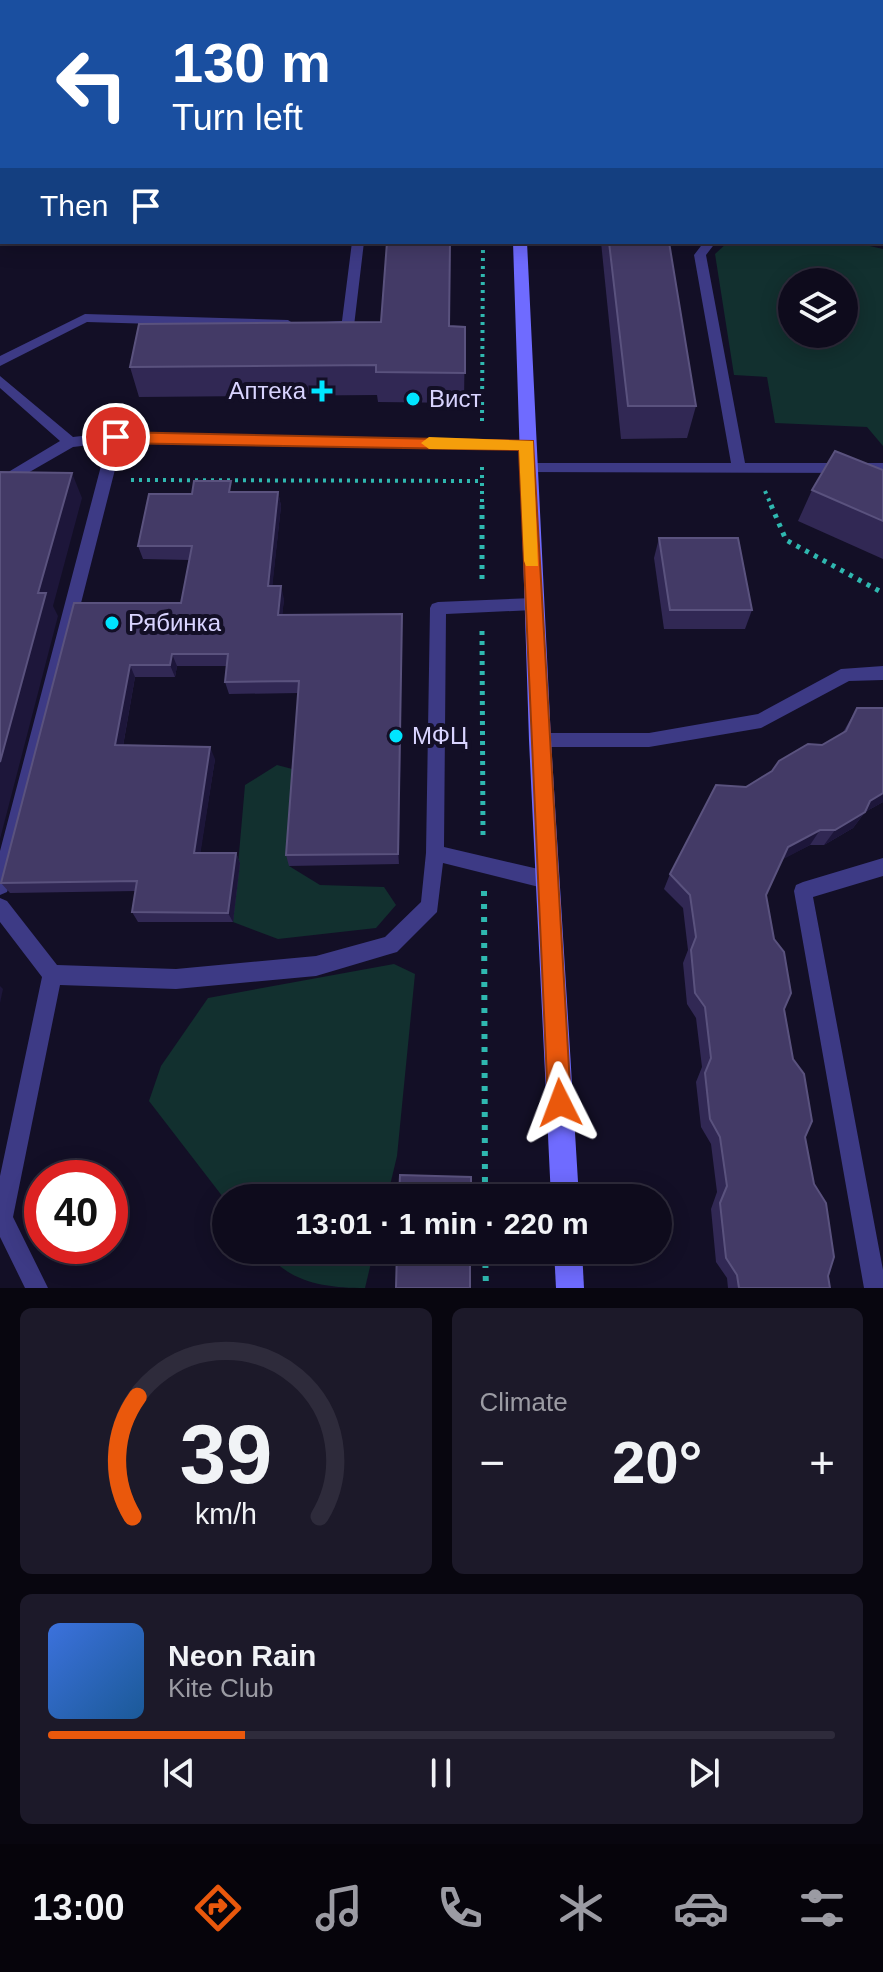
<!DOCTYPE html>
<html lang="en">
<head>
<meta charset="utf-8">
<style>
  :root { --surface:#0e0b1c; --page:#1c1929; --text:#f1f3f6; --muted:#9b9ba3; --line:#2e2b3b; --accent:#ea580c }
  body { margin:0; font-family:Helvetica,sans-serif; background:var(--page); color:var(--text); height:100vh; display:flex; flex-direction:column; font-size:30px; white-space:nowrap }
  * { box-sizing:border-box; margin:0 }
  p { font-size:26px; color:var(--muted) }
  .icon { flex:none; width:44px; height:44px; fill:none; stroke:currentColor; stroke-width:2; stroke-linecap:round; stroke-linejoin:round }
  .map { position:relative; height:1288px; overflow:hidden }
  .sheet { display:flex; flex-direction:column; gap:20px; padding:20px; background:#08060f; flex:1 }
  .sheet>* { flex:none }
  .top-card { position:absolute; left:0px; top:0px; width:884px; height:244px; box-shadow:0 4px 20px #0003,0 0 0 2px var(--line); background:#1a4fa0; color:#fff; overflow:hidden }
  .fabs { position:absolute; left:778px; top:268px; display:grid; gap:16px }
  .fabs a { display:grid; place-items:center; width:80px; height:80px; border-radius:50%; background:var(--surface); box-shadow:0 4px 20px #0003,0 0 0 2px var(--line); font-size:40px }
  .speed { position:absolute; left:24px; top:1160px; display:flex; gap:16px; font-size:40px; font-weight:700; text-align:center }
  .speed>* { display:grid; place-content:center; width:104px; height:104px; border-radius:50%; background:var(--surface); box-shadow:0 4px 20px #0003,0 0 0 2px var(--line); line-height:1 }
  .speed .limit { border:12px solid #d22; background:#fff; color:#111 }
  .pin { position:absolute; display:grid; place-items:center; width:68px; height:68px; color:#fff; margin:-34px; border:4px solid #fff; border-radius:50%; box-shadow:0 2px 8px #0007 }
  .me { position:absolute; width:88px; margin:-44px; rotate:357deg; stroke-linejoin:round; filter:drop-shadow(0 0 6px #0008) }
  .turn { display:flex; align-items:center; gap:28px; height:168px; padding:0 40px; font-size:36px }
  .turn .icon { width:104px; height:104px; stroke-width:2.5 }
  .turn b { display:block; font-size:56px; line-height:68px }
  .then { display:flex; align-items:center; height:76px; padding:0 40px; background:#0003; gap:16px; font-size:30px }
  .big { font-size:60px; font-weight:700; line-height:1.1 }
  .sheet .card { flex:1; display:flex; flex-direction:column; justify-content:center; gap:12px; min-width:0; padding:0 28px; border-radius:12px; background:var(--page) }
  .sheet .dial { align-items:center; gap:0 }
  .dial svg { height:208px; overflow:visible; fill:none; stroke:var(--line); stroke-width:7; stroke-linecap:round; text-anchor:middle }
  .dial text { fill:var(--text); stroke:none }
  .song { display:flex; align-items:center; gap:24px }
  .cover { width:96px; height:96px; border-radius:12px; background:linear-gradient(135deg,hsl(220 70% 55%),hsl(210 70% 35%)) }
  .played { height:8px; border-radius:4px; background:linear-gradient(90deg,var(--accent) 25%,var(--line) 25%) }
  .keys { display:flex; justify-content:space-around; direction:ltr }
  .heat { display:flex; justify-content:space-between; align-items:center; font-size:44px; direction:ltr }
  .sheet .tiles { flex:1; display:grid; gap:20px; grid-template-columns:1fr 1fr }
  .card:last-child { grid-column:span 2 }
  .trip { position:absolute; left:212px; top:1184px; width:460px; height:80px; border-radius:40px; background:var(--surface); box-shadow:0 4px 20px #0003,0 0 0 2px var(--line); font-weight:700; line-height:80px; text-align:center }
  .tab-bar { display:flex; height:128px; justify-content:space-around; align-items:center; background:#06040b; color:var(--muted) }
  .tab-bar .icon { width:56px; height:56px }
  .tab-bar .selected { color:var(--accent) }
  .tab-bar b { font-size:36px; color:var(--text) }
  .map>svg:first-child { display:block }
  .green { fill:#12302f; fill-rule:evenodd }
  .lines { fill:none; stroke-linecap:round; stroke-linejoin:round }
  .path-far2 { stroke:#2fb8b0; stroke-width:4; stroke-dasharray:3 5; stroke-linecap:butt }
  .path-far1 { stroke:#2fb8b0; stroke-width:5; stroke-dasharray:4 6; stroke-linecap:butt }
  .path { stroke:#2fb8b0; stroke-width:6; stroke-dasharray:5 8; stroke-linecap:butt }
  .lane { fill:#3d3a85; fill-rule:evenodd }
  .secondary { fill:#6f6bff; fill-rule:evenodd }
  .wall { fill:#312854 }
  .shaded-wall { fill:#1d163a }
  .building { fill:#433a66; stroke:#5a527e; stroke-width:2 }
  .route { fill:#ea580c; stroke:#983908; stroke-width:2 }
  .slow { fill:#f59e0b }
  .poi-dot { fill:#00e5ff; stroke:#130f26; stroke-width:3 }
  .labels { text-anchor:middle; stroke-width:8; stroke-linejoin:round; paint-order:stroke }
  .poi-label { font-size:24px; fill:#d9d4ff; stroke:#130f26; text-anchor:start }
</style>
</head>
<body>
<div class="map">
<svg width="883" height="1288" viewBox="0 0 883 1288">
  <rect width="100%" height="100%" fill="#130f26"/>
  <!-- green -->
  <g class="green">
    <path d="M 728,242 L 852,242 L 883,249 L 883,446 L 867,427 L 775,423 L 767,377 L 734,375 L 715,254 ZM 844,282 L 844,334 L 792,334 L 792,282 Z"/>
    <polygon points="277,765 296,770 289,866 320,885 384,887 396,905 376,928 278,939 233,922 245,785"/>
    <polygon points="394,964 415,974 397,1156 387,1198 226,1201 149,1101 161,1066 208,998"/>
    <path d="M 264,1250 L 374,1250 L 365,1288 C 326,1288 289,1283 264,1250 Z"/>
  </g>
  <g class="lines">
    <!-- path-far2 -->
    <g class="path-far2">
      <polyline points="482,421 483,242"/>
      <polyline points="482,467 482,507"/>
      <polyline points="131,480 482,481"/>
      <polyline points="765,491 772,507"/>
    </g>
    <!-- path-far1 -->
    <g class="path-far1">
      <polyline points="482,505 482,585"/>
      <polyline points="771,505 786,540 883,593"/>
      <polyline points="482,631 483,837"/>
    </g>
    <!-- path -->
    <g class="path">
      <polyline points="484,891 485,1198"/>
      <polyline points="485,1250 486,1288"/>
    </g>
    <!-- lane -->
    <g class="lane">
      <polygon points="382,0 392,0 381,2"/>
      <polygon points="641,0 651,0 652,2 642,2"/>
      <polygon points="837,0 847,0 848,2 838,2"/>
      <rect x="0" y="95" width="2" height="6"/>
      <rect x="882" y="106" width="1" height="6"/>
      <rect x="882" y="151" width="1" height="6"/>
      <polygon points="882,236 883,237 883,245 877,242 882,242"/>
      <path d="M 352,242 L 364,242 L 354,326 C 349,333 335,330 326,328 L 326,322 L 342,321 Z"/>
      <polygon points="704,242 716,242 706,255 745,463 883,463 883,473 523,472 521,468 528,463 731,463 694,255"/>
      <polygon points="85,314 288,320 294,324 288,328 87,322 0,366 0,356"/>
      <polygon points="0,376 73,437 116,432 527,440 534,445 527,450 122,442 9,886 7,892 0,895 0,851 107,443 73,447 0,489 0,477 60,441 0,388"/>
      <polygon points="534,598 540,600 542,604 540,608 534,610 446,614 444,847 547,871 554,874 556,880 554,886 547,889 443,863 437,912 397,952 390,954 316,976 176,989 60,985 13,1217 48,1288 25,1288 0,1237 0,1176 42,977 0,922 0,898 7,901 57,965 176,969 316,956 385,937 421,902 426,853 430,608 432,604 438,602"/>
      <polygon points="883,666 883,680 849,681 761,728 649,747 540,747 534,745 532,740 534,735 540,733 649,733 758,714 841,669"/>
      <polygon points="883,858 883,876 813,897 883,1270 883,1288 864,1288 794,891 796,885 803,882"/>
    </g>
    <!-- secondary -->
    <g class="secondary">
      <rect x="507" y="0" width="12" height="2"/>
      <polygon points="513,242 527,242 551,740 579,1198 551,1198 529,740"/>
      <polygon points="554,1250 582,1250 584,1288 556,1288"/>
    </g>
  </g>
  <!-- wall -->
  <g class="wall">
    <polygon points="42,0 154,0 149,2 43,2"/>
    <polygon points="573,0 628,0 627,2 573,2"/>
    <polygon points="601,242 669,242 696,406 687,438 621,439"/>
    <polygon points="449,326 465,327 464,403 378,402 377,395 139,397 130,367"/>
    <polygon points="883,470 883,559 798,521 812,490"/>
    <polygon points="233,492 278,492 281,506 272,586 284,599 282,615 402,614 399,864 289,866 286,855 298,693 229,694 225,682 227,666 177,666 175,677 135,677 123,746 215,759 200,853 236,853 240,863 233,922 138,922 132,912 136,891 10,893 1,883 74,603 181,603 190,560 143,559 138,546 192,494"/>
    <polygon points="659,538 752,610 745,629 664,629 654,558"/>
    <polygon points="857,708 883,708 883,802 865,812 853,828 824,845 810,845 782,859 766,895 830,1288 728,1288 727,1278 716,1262 711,1209 717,1192 711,1144 701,1127 696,1082 702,1067 696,1018 687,1004 683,963 688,950 683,908 664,889 670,874 746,787 842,734"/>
  </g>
  <!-- shaded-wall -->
  <g class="shaded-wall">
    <polygon points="69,0 154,0 149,2 70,2"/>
    <polygon points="883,24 883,54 882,54 882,25"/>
    <polygon points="2,30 2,68 0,69 0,31"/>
    <polygon points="2,202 2,233 0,234 0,203"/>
    <polygon points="72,473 82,498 53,606 58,616 0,839 0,762 38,593"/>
    <polygon points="278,492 281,506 271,599 268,586"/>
    <polygon points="281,586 284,599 281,628 278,615"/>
    <polygon points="402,614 402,627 399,864 398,854"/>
    <polygon points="172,654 177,666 175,677 170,665"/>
    <polygon points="130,665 135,677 121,757 115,745"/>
    <polygon points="210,747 215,759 199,863 194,853"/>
    <polygon points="883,793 883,802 865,812 853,828 824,845 835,830 870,801"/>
    <polygon points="820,830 810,845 778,862 788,847"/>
    <polygon points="236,853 240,863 233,922 228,913"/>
    <polygon points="0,986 3,989 0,1003"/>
  </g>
  <!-- building -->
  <g class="building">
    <polygon points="6,0 33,0 33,2 2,2 2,30 0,31 0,2"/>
    <polygon points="260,0 322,0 326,2 256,2"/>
    <rect x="410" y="0" width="44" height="2"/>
    <polygon points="869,0 883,0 883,24 882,25 882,2 862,2"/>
    <polygon points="2,119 2,202 0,203 0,120"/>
    <polygon points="387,242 450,242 449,326 465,327 465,373 376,372 376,365 130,367 139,324 381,322"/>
    <polygon points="609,242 669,242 696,406 628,406"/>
    <polygon points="835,451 883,470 883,521 812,490"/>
    <polygon points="0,472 72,473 38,593 46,593 0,762"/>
    <polygon points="194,481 231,481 229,492 278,492 268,586 281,586 278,615 402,614 398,854 286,855 299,681 225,682 228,654 172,654 170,665 130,665 115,745 210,747 194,853 236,853 228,913 132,912 137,881 1,883 74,603 181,603 192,546 138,546 149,494 192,494"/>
    <polygon points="659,538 738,538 752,610 670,610"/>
    <polygon points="857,708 883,708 883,793 870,801 865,812 835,830 820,830 788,847 766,895 774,939 784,952 791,993 784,1009 793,1059 804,1074 812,1121 805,1137 814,1184 826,1203 834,1257 828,1276 830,1288 739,1288 737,1275 726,1258 720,1203 727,1186 720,1137 710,1119 705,1073 711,1058 705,1007 695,993 691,950 696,937 690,895 670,874 716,785 746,787 772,771 779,761 808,744 822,745 846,731"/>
    <polygon points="400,1175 471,1177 471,1198 399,1198"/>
    <polygon points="397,1250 470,1250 470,1288 396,1288"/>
  </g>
  <!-- route -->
  <polygon class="route" points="116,432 533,441 571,1103 568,1111 560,1114 551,1111 548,1103 519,450 116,443 108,437"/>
  <!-- slow -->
  <polygon class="slow" points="429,437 533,441 538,566 526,566 524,561 519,450 429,449 421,443"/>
  <!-- markers -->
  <g class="poi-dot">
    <path d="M318 379h8v8h8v8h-8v8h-8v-8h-8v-8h8z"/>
    <circle cx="413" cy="399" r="8"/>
    <circle cx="112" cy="623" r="8"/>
    <circle cx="396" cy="736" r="8"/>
  </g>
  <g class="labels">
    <!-- poi labels -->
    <g class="poi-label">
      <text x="306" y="399" text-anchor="end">Аптека</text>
      <text x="429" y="407">Вист</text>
      <text x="128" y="631">Рябинка</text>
      <text x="412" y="744">МФЦ</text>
    </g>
  </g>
</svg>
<div class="fabs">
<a><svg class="icon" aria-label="layers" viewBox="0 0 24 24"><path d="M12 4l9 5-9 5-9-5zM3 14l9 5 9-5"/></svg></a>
</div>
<div class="speed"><div class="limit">40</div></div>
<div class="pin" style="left:116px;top:437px;background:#d93025"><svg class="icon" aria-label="arrive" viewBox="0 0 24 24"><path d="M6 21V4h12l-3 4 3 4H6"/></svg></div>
<svg class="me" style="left:560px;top:1103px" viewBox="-20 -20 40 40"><path d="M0-17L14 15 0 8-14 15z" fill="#ea580c" stroke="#fff" stroke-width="4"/></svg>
<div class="trip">13:01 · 1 min · 220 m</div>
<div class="top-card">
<div class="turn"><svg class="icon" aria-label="left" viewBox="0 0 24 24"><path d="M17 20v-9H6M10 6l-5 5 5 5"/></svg><div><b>130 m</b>Turn left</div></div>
<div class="then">Then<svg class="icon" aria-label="arrive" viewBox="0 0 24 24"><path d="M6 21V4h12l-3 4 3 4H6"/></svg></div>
</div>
</div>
<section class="sheet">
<div class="tiles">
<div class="card dial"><svg viewBox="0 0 100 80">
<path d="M14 69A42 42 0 1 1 86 69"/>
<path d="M14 69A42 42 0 0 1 16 23" stroke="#ea580c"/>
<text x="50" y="56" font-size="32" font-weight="700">39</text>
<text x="50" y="72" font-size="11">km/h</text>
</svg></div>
<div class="card"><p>Climate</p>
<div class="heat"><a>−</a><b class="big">20°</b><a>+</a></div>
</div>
<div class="card">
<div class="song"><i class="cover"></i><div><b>Neon Rain</b><p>Kite Club</p></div></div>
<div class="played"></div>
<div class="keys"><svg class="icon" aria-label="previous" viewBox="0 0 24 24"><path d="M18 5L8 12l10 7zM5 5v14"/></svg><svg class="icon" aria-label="pause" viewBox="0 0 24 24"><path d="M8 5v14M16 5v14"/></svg><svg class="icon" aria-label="next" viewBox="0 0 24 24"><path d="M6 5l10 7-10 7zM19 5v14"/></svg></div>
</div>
</div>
</section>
<nav class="tab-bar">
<b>13:00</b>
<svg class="icon selected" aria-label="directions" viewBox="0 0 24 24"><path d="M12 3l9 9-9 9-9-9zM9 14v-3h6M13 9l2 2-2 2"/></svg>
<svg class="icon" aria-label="music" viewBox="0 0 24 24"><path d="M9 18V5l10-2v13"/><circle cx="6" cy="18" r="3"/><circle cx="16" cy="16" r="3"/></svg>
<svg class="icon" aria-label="phone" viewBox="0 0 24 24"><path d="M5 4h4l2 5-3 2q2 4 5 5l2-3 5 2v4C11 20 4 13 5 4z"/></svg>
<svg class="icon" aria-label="climate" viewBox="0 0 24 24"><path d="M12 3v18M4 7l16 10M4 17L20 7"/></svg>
<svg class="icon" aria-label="car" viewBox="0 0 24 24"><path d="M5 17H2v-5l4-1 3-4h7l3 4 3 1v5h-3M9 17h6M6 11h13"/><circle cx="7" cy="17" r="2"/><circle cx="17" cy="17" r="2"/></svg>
<svg class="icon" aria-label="filters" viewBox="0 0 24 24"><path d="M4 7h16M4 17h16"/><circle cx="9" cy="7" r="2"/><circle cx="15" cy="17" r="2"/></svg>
</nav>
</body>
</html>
